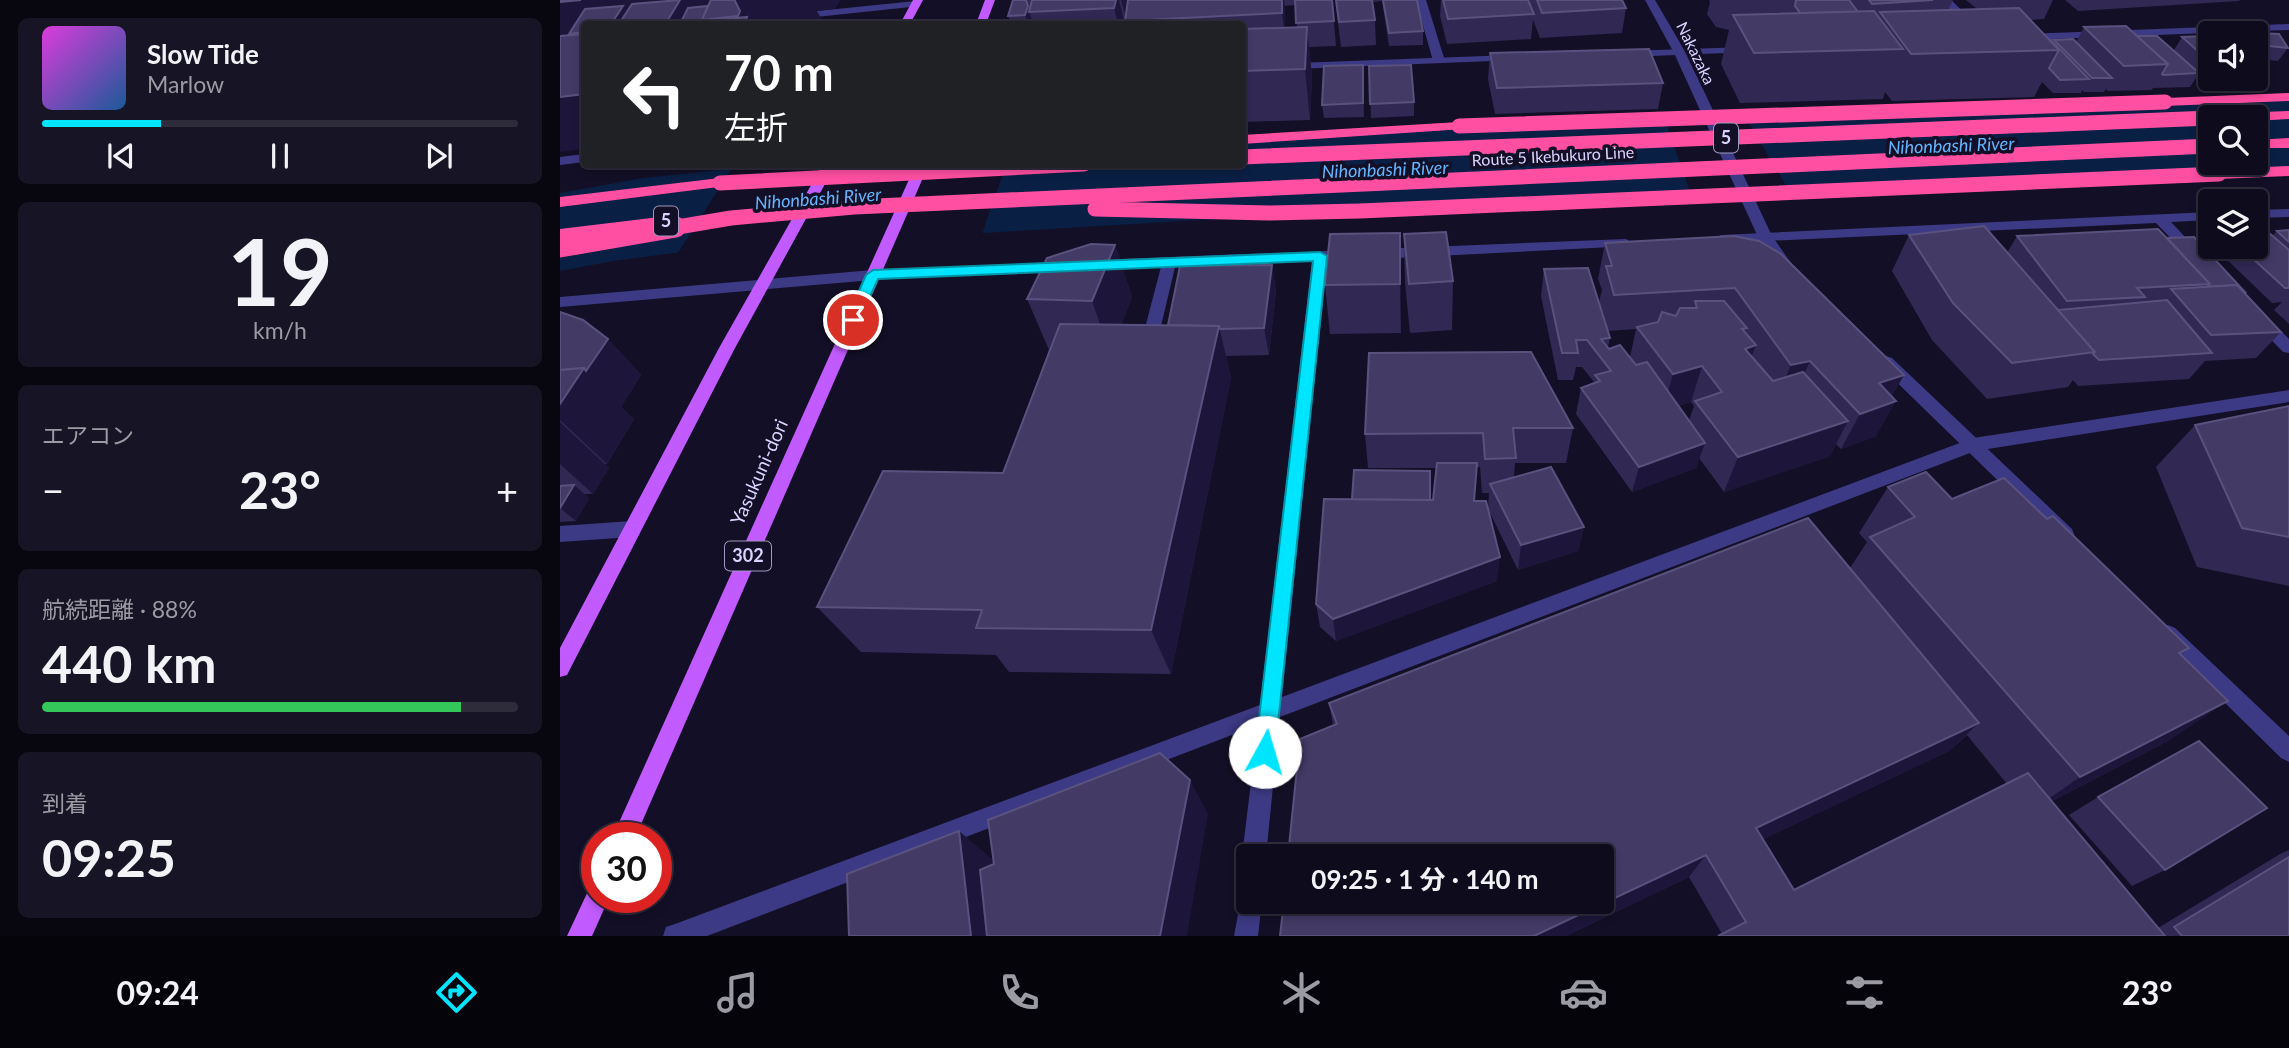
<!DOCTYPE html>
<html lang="ja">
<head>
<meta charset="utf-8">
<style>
  :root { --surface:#0e0b1c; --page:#171425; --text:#f1f3f6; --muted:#9b9ba3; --line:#2e2b3b; --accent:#00e5ff }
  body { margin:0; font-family:Lato,"Noto Sans JP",sans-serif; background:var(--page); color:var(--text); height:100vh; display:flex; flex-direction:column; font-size:26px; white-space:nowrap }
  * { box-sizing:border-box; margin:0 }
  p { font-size:23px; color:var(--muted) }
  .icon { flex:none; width:38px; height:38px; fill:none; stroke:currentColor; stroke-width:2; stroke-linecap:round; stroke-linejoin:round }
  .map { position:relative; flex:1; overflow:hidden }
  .sheet { display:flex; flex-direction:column; gap:18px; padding:18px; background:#08060f; width:560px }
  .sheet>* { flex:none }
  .guide { position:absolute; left:21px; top:21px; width:665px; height:147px; border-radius:7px; box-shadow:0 4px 10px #0003,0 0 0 2px var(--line); background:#202124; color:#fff; overflow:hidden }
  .tools { position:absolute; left:1638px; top:21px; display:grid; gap:14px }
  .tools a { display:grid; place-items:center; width:70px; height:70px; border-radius:7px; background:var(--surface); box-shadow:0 4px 10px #0003,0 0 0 2px var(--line); font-size:35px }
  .speed { position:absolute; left:21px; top:822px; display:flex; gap:14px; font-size:35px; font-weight:700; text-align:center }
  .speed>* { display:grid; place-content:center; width:91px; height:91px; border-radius:50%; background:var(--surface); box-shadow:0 4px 10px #0003,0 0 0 2px var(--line); line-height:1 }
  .speed .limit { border:10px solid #d22; background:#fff; color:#111 }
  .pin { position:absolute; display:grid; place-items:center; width:60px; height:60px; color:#fff; margin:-30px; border:4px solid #fff; border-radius:50%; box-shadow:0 2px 7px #0007 }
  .me { position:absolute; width:77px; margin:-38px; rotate:6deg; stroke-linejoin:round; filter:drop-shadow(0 0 5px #0008) }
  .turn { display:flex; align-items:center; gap:24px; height:147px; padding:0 28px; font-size:32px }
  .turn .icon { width:91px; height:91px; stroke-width:2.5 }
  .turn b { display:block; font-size:49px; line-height:60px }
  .big { font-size:52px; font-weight:700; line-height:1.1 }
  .sheet .tile { flex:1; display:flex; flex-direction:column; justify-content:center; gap:10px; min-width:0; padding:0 24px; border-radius:10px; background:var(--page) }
  .sheet .dial { align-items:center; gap:0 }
  .dial b { font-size:91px; line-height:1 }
  .song { display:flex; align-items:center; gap:21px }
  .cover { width:84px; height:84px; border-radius:10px; background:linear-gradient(135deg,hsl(300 70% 55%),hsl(210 70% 35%)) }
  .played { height:7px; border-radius:4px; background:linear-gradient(90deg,var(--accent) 25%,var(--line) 25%) }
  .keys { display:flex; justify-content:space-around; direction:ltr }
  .heat { display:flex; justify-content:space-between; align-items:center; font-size:38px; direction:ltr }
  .charge { height:10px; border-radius:5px; background:linear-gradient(90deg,#34c759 88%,var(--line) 0) }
  .trip { position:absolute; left:676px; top:844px; width:378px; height:70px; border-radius:7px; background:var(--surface); box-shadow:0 4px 10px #0003,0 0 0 2px var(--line); font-weight:700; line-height:70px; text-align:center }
  .dock { display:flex; height:112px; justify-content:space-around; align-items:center; background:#06040b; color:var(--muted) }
  .dock .icon { width:49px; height:49px }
  .dock .active { color:var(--accent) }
  .dock b { font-size:32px; color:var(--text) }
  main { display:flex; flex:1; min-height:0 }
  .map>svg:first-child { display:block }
  .water { fill:#0a1f44; fill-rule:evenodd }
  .pier { fill:#130f26 }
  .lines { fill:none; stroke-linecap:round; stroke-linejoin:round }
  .service { fill:#3d3a85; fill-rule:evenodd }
  .minor { fill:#3d3a85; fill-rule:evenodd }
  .tertiary { fill:#3d3a85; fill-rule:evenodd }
  .primary { fill:#c25bff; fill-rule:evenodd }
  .motorway { fill:#ff4fa3; fill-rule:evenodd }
  .motorway-bridge-far1 { stroke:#ff4fa3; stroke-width:15 }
  .motorway-bridge { stroke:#ff4fa3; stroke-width:19 }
  .wall { fill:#312854; fill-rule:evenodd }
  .shaded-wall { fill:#1d163a }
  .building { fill:#433a66; stroke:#5a527e; stroke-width:2 }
  .route { fill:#00e5ff; stroke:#0095a6; stroke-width:2 }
  .labels { text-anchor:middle; stroke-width:7; stroke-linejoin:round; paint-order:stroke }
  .far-street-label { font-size:16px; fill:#d9d4ff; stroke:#130f26 }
  .shield { fill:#130f26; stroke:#9e99be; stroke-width:2 }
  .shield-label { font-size:18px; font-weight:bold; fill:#d9d4ff }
  .far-water-label { font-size:18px; font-style:italic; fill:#62b6ff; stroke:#130f26 }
  .street-label { font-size:19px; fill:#d9d4ff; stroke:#130f26 }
</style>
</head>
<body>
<main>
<section class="sheet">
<div class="tile">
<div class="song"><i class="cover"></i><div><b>Slow Tide</b><p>Marlow</p></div></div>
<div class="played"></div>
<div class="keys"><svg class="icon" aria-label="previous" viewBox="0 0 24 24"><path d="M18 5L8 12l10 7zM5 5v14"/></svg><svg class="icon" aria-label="pause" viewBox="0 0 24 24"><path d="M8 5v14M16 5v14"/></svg><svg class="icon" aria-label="next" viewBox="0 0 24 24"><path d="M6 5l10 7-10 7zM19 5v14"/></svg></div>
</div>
<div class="tile dial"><b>19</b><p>km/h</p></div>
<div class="tile"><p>エアコン</p>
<div class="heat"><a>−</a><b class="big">23°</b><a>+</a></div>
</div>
<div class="tile"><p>航続距離 · 88%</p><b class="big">440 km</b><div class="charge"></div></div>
<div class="tile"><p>到着</p><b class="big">09:25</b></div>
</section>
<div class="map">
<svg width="1729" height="936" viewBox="0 0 1729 936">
  <rect width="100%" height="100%" fill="#130f26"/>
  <!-- water -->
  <path class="water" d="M 1729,94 L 1729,174 L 776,212 L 424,233 L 190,243 L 53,261 L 0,271 L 0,193 L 83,178 L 208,165 L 682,164 L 683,136 ZM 1650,117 L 1696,117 L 1696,163 L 1650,163 Z"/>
  <!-- pier -->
  <g class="pier">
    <polygon points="1181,109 1232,196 1133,200 1102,111"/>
    <polygon points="174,165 446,165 421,237 190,246 116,256"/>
  </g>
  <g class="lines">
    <!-- service -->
    <g class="service">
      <polygon points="856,0 866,0 885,61 883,63 873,61"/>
      <polygon points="356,1 361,4 360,6 237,19 232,16 237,13"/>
      <polygon points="609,258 616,263 596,347 588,352 580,347 602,263"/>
      <polygon points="72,521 79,524 81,529 79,534 72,537 0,542 0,526"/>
    </g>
    <!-- minor -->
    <g class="minor">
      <polygon points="1380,0 1391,0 1417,25 1417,29 1409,29"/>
      <polygon points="1729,24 1729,30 1462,40 1456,37 1462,34"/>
      <polygon points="1186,47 1192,50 1190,52 1067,57 1061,54 1067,51"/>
      <polygon points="952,55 958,58 956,60 682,71 682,65"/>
      <polygon points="24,154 24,162 0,165 0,157"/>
      <polygon points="1729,209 1729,217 1696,218 1696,210"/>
      <polygon points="1650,212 1650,220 1611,222 1641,254 1634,259 1629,257 1596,223 1161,243 1154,239 1161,235"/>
      <polygon points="1066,239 1073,243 1071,246 818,259 811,254 818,249"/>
      <polygon points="790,250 797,255 795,258 767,260 722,697 1413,438 1729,390 1729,402 1415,451 720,717 706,856 688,856 688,865 682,856 698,725 147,936 103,936 106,927 115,924 700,705 752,261 538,270 531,265 538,260"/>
      <polygon points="503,262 510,267 508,270 313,280 0,307 0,297 313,270"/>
      <polygon points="1701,315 1706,316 1729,339 1729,353 1723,352 1696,324 1693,320 1696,316"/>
      <polygon points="688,890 688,901 702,901 698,936 674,936 682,893"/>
    </g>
    <!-- tertiary -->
    <g class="tertiary">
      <polygon points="1085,0 1095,0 1126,53 1212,236 1236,270 1234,273 1224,273 1198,237 1114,53"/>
      <polygon points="1326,356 1332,358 1512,529 1514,534 1512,539 1505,542 1498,539 1320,366 1318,362"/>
      <polygon points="1608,625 1615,628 1729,736 1729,762 1721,758 1601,640 1598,634 1601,628"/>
    </g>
    <!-- primary -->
    <g class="primary">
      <polygon points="353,0 363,0 350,24 340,24"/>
      <polygon points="425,0 435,0 426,24 416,24"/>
      <polygon points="263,164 276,164 175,348 7,675 0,677 0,648 159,348"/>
      <polygon points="356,164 369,164 75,838 52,838"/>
      <polygon points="37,885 37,898 49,898 32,936 7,936 29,889"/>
    </g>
    <!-- motorway -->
    <g class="motorway">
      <polygon points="1729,93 1729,101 1605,106 1598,102 1605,98"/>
      <polygon points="1729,111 1729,119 1696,121 1696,117 1670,117 1677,113"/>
      <polygon points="899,122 906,126 904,129 682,144 682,135"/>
      <polygon points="1729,138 1729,148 1696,148 1696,140"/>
      <polygon points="1729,166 1729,176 1659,179 1651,174 1659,169"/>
      <polygon points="160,178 168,183 166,186 0,207 0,197"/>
      <polygon points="116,215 124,220 122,224 0,239 0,229"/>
    </g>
    <!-- motorway-bridge-far1 -->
    <g class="motorway-bridge-far1">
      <polyline points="899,126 1605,102"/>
      <polyline points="682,157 1650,118"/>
      <polyline points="160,183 524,164"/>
      <polyline points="535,209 709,213 800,211 1659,174"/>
      <polyline points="106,229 171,218 294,207 1650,146"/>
    </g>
    <!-- motorway-bridge -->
    <polyline class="motorway-bridge" points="0,248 116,228"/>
  </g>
  <!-- wall -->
  <g class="wall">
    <path d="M 453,0 L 772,0 L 776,46 L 749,47 L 752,77 L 750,120 L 682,122 L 682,24 L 473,24 L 472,21 L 471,24 L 451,24 L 448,16 ZM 735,5 L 737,28 L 725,28 L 724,6 Z"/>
    <polygon points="775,0 857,0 863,31 863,45 829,46 822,1 812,2 815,20 816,45 781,47"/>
    <polygon points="881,0 968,0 969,3 969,0 1062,0 1066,8 1062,33 980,38 973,20 971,39 887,44 880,16"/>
    <polygon points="1149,0 1393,0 1388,10 1417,9 1406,0 1493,0 1484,19 1470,20 1490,40 1493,42 1494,40 1516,42 1524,27 1577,36 1614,50 1622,37 1650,40 1650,77 1643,77 1639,74 1630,87 1593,88 1592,90 1548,91 1546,89 1544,92 1524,92 1522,90 1521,93 1493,93 1482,82 1474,97 1332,101 1325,92 1323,99 1180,103 1161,64 1169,30 1156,27 1147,14 1150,2"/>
    <polygon points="1505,0 1680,0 1679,1 1518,11"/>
    <polygon points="1700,33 1728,48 1718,61 1700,59 1696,53 1696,39"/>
    <polygon points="930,53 1103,83 1098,109 935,114 928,79"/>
    <polygon points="803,65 804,117 764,118 762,105"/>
    <polygon points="809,66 854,102 854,116 811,118"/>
    <polygon points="1729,230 1729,324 1714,310 1722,302 1712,303 1656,249 1658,247 1696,247 1712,236 1717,231"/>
    <polygon points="840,233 841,333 770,334 765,285"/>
    <polygon points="844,234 893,281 892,330 850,333 845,283"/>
    <polygon points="1349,235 1447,253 1457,236 1607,238 1685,292 1684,293 1721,332 1696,358 1645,361 1629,379 1518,386 1513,380 1508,387 1427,399 1372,340 1332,271"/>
    <path d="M 1174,236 L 1332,396 L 1316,436 L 1281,449 L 1276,444 L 1270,456 L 1164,492 L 1139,458 L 1136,468 L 1072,492 L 1016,414 L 1021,388 L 1034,382 L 1022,367 L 1016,367 L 1013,380 L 998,380 L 981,296 L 984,269 L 1039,302 L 1042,290 L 1038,279 L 1045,243 ZM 1076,329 L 1070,357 L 1048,347 L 1050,338 L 1048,331 ZM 1131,402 L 1134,406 L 1129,420 L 1118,406 Z"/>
    <polygon points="555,245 572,297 561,325 608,325 712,265 716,292 709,355 666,356 671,378 611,674 449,672 436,655 301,652 257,607 443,473 489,350 467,299"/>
    <polygon points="0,312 48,339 81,375 61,407 74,419 47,464 45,464 49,468 33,494 24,494 29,498 16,521 0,522"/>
    <polygon points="809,353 1013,428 1006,463 955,463 954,477 1024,527 1018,551 958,570 928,509 929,493 922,493 920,467 917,467 914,501 937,581 776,641 760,627 756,604 870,500 873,500 876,468 808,468 805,434"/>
    <polygon points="1729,406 1729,586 1637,567 1596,467 1635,425"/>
    <path d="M 1328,487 L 1392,499 L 1620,655 L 1610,740 L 1492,801 L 1598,928 L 1720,854 L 1729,850 L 1729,936 L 1158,936 L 1162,934 L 1129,877 L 1006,936 L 720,936 L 773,725 L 769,703 L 1290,568 L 1307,542 L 1299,533 ZM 1407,735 L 1447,784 L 1234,890 L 1203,839 L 1389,751 Z"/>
    <polygon points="1538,797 1605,870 1572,886 1509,815"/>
  </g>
  <!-- shaded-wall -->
  <g class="shaded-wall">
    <polygon points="21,0 281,0 275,9 257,11 263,22 262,24 24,24 24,56 0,71 0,2"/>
    <polygon points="556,0 559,0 565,24 558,24 554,8"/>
    <polygon points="561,0 568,0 567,21"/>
    <polygon points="722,0 724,0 725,9 726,47 722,13"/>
    <polygon points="468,6 472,21 471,24 468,24 465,15"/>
    <polygon points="747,27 752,77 750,120 745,69"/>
    <polygon points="24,94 24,149 0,152 0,97"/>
    <polygon points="840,233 841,282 841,333 840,284"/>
    <polygon points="555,245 572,297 550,353 532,301"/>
    <polygon points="712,265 716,292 709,355 704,328"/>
    <polygon points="659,326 671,378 611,674 591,630"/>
    <polygon points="48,339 81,375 61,407 74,419 47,464 0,420 0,404 24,368"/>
    <polygon points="1196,345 1182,381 1185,349"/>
    <polygon points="1250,361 1234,397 1216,401 1231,365"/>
    <polygon points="1142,366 1131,402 1103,410 1113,374"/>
    <polygon points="1344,375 1328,404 1336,401 1316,436 1281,449 1300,414 1319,383"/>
    <polygon points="1288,421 1270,456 1164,492 1178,457"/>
    <polygon points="0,422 49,468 33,494 0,464"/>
    <polygon points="1145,443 1136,468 1072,492 1079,467"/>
    <polygon points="14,485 29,498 16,521 0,508"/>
    <polygon points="1024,527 1018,551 958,570 961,545"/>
    <polygon points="940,557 937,581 776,641 773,619"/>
    <polygon points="1668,701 1610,740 1470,812 1520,777"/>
    <polygon points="1419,723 1389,751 1177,852 1196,828"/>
    <polygon points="630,780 648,814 627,936 600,936"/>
    <polygon points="399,831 438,864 447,936 411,936"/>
    <polygon points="1146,855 1129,877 1006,936 974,936"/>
  </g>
  <!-- building -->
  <g class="building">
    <polygon points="0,0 21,0 0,2"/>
    <polygon points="120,0 106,23 91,24 59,24 72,4"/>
    <polygon points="151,0 175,0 175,1 180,11 178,16 141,20"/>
    <polygon points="453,0 466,0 468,6 465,15 448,16"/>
    <polygon points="472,0 556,0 554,8 469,12"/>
    <polygon points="568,0 722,0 722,13 565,21"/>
    <polygon points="735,0 772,0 774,21 736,23"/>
    <polygon points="776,0 812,0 815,20 779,22"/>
    <polygon points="823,0 857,0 863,31 829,33"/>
    <polygon points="883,0 968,0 974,14 888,19"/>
    <polygon points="977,0 1062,0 1066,8 982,13"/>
    <polygon points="1236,0 1289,0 1298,12 1240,13 1235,6"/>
    <polygon points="1309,0 1373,0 1312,4"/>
    <polygon points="63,6 51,24 24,24 24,32 9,34 25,9"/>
    <polygon points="148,6 141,22 120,24 128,8"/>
    <polygon points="1459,8 1499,50 1351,54 1320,12"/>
    <polygon points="1314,11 1343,49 1194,53 1173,15"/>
    <polygon points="187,17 184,24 113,24"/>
    <polygon points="1566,26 1608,64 1564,66 1524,27"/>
    <polygon points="747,27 745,69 682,71 682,29"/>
    <polygon points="1700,33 1719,34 1728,48 1709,46"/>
    <polygon points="24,34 24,94 0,97 0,36"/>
    <polygon points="1577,36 1597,36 1639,73 1603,75 1602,74 1608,64"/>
    <polygon points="1646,36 1650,40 1650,62 1622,37"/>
    <polygon points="1513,39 1552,78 1532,78 1494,40"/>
    <polygon points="1490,40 1491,40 1529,79 1500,80 1489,68 1499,50"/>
    <polygon points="1089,49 1103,83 937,88 930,53"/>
    <polygon points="803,65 803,103 762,105 764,66"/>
    <polygon points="851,65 854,102 810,104 809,66"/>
    <polygon points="1424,226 1535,352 1452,363 1393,303 1349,235"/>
    <polygon points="1598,229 1650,284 1577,288 1585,297 1507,301 1457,236"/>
    <polygon points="1729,230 1729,242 1717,231"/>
    <polygon points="886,232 893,281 849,284 844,234"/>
    <polygon points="1708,232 1729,250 1729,288 1725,288 1680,247 1696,247 1696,233"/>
    <polygon points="840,233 840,284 765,285 770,234"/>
    <polygon points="1174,236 1199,241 1221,254 1344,375 1319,383 1336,401 1300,414 1250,361 1231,365 1175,288 1054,295 1046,266 1052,266 1045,243"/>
    <polygon points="1634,237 1685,292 1683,292 1677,285 1647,287 1650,284 1607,238"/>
    <polygon points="531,244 555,245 532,301 467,299 487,258"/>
    <polygon points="712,265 704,328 660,329 659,326 608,325 620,266"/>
    <polygon points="1028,268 1050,338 1041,339 1049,349 1060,345 1076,365 1087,362 1145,443 1079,467 1021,388 1040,381 1035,375 1051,371 1027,340 1016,340 1018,353 1002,353 984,269"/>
    <polygon points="1677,285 1721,332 1651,335 1611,289"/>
    <polygon points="1607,300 1652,353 1539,360 1533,354 1535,352 1498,310"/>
    <polygon points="1135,301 1164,301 1187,328 1182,329 1196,345 1185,349 1213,381 1243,372 1288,421 1178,457 1135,401 1162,392 1142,366 1113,374 1077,327 1098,322 1102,312 1116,316 1120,308 1137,308"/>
    <polygon points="0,312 23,320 48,339 26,371 24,368 0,370"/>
    <polygon points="500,324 659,326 591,630 416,628 422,610 257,607 323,471 443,473"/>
    <polygon points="971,352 1013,428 953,428 956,458 925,459 923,433 805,434 809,353"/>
    <polygon points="24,368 0,404 0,370"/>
    <polygon points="1729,406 1729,537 1682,528 1635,425"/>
    <polygon points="877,463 917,463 914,501 926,501 940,557 773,619 756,604 764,499 873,500"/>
    <polygon points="991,467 1024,527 961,545 930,484"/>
    <polygon points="794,470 870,471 870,500 792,499"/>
    <polygon points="1366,472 1392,499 1444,478 1487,519 1493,516 1629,648 1619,653 1668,701 1520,777 1310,537 1355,517 1328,487"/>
    <polygon points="14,485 0,508 0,486"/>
    <polygon points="1248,518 1419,723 1196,828 1234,890 1468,773 1605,936 1158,936 1186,922 1146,855 974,936 720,936 724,901 1041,901 1041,856 728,856 740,739 777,724 769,703"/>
    <polygon points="1639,741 1707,808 1605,870 1538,797"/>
    <polygon points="600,753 630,780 600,936 427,936 420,870 434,864 428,820"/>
    <polygon points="399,831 411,936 289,936 287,874"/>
    <polygon points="1729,857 1729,936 1622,936 1614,927"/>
  </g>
  <!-- route -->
  <polygon class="route" points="760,252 767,256 715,752 712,759 705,762 698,759 695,752 753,261 318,279 298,323 288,323 286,320 306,275 313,270"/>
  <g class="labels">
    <!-- far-street labels -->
    <g class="far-street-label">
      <text transform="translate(1136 53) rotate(64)" y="6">Nakazaka</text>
      <text transform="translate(993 156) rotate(-3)" y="6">Route 5 Ikebukuro Line</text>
    </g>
    <!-- shield labels -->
    <g class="shield">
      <rect x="1154" y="123.5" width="24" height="29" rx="5"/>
      <rect x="94" y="206.5" width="24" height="29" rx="5"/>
      <rect x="165" y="541.5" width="46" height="29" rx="5"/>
    </g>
    <g class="shield-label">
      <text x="1166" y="144">5</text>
      <text x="106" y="227">5</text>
      <text x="188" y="562">302</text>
    </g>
    <!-- far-water labels -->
    <g class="far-water-label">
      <text transform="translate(1391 146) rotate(-2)" y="6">Nihonbashi River</text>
      <text transform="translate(825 170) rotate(-2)" y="6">Nihonbashi River</text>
      <text transform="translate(258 199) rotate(-4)" y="6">Nihonbashi River</text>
    </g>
    <!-- street labels -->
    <g class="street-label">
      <text transform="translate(199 472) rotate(-66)" y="7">Yasukuni-dori</text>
    </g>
  </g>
</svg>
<div class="tools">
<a><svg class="icon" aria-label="sound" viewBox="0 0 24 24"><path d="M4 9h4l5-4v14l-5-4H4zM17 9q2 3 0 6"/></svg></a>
<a><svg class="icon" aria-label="search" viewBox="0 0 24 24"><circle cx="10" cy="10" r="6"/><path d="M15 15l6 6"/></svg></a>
<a><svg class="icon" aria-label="layers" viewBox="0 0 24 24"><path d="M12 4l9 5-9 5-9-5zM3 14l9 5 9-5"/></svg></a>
</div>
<div class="speed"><div class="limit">30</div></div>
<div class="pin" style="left:293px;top:320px;background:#d93025"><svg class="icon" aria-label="arrive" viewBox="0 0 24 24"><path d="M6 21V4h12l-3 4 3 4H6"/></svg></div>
<svg class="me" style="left:705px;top:752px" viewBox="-20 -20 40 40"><circle r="19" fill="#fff"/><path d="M0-13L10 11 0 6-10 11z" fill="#00e5ff"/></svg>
<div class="trip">09:25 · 1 分 · 140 m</div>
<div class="guide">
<div class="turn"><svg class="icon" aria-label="left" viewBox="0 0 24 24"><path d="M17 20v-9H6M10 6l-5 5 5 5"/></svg><div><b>70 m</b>左折</div></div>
</div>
</div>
</main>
<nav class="dock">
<b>09:24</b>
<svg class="icon active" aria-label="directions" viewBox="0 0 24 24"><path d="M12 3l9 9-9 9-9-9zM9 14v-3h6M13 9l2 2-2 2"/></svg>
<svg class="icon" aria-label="music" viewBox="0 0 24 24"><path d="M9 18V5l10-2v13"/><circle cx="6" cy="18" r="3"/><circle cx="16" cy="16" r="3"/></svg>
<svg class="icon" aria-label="phone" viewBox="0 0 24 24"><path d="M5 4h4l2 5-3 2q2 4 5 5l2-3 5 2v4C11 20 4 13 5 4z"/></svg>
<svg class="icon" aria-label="climate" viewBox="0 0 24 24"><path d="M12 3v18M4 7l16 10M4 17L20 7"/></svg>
<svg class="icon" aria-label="car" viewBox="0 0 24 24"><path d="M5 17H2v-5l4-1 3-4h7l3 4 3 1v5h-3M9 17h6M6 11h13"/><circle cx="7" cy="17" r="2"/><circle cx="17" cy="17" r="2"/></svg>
<svg class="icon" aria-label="filters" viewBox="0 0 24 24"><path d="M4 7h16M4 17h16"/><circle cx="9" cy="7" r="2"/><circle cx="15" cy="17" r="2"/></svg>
<b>23°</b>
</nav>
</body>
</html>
